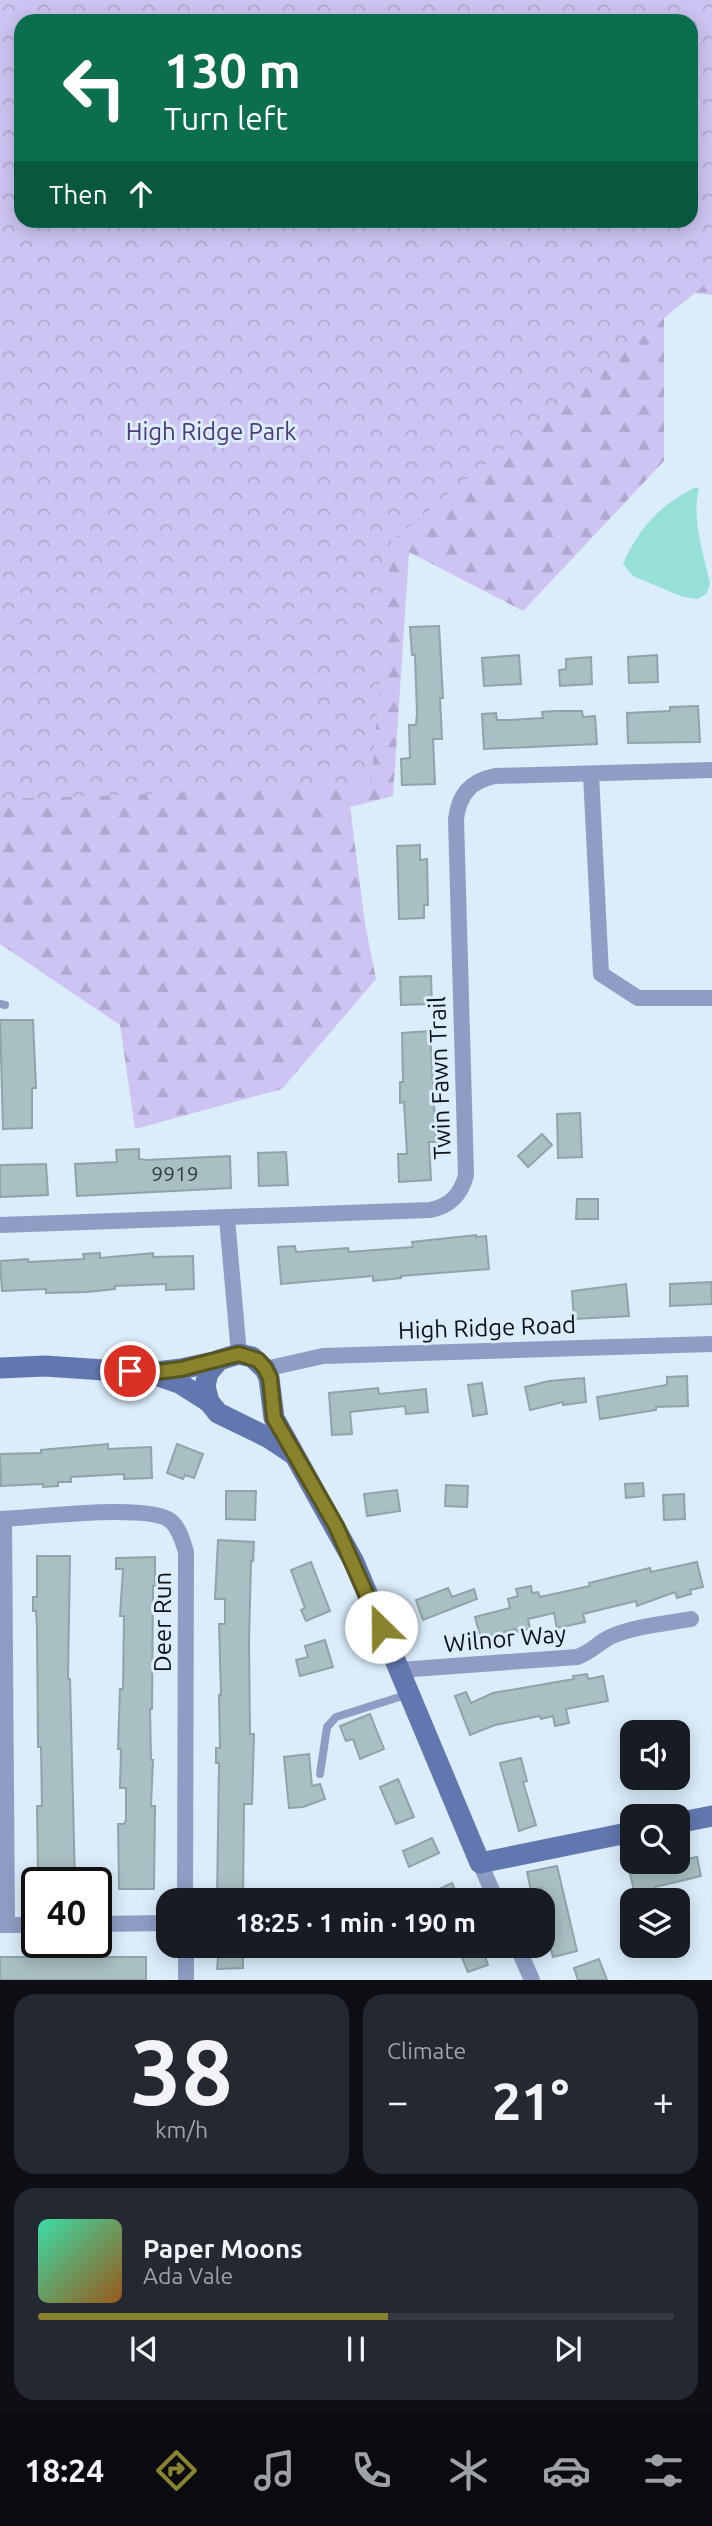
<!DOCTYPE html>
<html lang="en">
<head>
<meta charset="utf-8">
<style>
  :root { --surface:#171b24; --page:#242831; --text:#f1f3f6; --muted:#9ea1a6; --line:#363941; --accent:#88832c }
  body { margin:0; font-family:Ubuntu,sans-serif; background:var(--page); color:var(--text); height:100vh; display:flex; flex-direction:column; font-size:26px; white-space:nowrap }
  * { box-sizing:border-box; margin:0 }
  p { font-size:23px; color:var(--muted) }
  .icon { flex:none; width:38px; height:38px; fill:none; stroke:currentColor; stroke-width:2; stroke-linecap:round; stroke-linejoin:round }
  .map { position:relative; height:1980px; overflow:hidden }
  .panel { display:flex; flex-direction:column; gap:14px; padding:14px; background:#0d0f14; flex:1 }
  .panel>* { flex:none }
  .guide { position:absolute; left:14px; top:14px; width:684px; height:214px; border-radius:21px; box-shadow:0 4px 18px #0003; background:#0b6e4f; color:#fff; overflow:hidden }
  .tools { position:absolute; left:620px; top:1720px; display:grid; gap:14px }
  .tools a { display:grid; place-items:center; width:70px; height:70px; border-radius:14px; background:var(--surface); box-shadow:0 4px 18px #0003; font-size:35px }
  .speed { position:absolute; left:21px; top:1867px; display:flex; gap:14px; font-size:35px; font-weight:700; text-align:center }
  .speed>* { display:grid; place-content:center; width:91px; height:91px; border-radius:50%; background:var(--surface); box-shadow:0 4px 18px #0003; line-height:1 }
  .speed .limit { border:4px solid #111; border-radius:10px; background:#fff; color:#111 }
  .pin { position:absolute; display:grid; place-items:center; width:60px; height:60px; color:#fff; margin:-30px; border:4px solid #fff; border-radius:50%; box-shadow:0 2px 7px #0007 }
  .me { position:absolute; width:77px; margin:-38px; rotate:337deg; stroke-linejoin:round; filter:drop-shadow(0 0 5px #0008) }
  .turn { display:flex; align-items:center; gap:24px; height:147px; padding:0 35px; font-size:32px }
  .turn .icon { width:91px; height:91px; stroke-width:2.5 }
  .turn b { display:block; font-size:49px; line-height:60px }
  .then { display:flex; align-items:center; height:66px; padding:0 35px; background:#0003; gap:14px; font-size:26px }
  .big { font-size:52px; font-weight:700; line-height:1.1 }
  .panel .widget { flex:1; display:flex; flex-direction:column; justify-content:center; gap:10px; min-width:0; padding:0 24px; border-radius:21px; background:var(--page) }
  .panel .dial { align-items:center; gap:0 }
  .dial b { font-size:91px; line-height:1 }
  .song { display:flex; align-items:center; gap:21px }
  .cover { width:84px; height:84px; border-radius:10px; background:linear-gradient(135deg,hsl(160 70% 55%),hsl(30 70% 35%)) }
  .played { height:7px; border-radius:4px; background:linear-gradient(90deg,var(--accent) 55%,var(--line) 55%) }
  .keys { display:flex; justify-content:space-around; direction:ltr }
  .heat { display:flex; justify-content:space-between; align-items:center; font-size:38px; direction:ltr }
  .panel .tiles { flex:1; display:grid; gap:14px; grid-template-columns:1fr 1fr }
  .widget:last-child { grid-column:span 2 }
  .trip { position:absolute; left:156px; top:1888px; width:399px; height:70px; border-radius:21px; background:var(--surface); box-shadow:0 4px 18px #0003; font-weight:700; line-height:70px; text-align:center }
  .menu { display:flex; height:112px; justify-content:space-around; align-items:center; background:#090b0e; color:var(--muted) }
  .menu .icon { width:49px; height:49px }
  .menu .on { color:var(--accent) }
  .menu b { font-size:32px; color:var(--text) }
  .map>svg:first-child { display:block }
  .forest { fill:url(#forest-firs); fill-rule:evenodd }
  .park { fill:url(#park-crowns); fill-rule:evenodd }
  .water { fill:#97e0d8 }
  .building { fill:#a8bfc4; stroke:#8ea4a9; stroke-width:2 }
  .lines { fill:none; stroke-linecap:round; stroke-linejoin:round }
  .lane { stroke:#8e9dc4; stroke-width:8 }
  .street { stroke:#8e9dc4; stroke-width:16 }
  .secondary { stroke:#6277af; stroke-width:21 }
  .route-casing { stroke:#58551d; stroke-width:18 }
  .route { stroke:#88832c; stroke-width:12 }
  .labels { text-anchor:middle; stroke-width:6; stroke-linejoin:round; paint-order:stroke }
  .number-label { font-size:21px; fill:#343e42 }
  .park-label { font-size:24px; fill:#4d3a79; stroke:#dbecfa }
  .street-label { font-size:24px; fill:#0d1317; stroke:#dbecfa }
</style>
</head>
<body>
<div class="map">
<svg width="712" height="1980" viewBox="0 0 712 1980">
  <defs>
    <pattern id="forest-firs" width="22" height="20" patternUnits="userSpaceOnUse" patternTransform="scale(1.75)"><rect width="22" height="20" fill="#cec4f3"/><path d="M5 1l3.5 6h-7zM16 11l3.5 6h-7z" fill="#b0a8d0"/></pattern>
    <pattern id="park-crowns" width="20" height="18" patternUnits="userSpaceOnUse" patternTransform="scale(1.75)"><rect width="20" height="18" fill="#cec4f3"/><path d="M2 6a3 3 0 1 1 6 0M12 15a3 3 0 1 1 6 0" fill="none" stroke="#b0a8d0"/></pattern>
  </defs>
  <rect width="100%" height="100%" fill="#dbecfa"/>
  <!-- forest -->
  <path class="forest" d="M 0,0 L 712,0 L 712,295 L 664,290 L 664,461 L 523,611 L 409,552 L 393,796 L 350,807 L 365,924 L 376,979 L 282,1089 L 135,1129 L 120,1025 L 0,944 ZM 21,21 L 691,21 L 691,220 L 21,220 Z"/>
  <!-- park -->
  <path class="park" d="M 0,0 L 712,0 L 712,279 L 391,541 L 371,787 L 0,799 ZM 21,21 L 691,21 L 691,220 L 21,220 Z"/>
  <!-- water -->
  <path class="water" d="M 696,487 L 699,489 C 691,519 704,554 710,584 L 707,593 L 698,599 L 683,597 L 633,576 L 623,564 C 640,526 659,506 696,487 Z"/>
  <!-- building -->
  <g class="building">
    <polygon points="439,626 443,698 440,698 442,739 433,739 435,784 402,785 401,759 410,758 409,725 416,725 417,713 415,655 412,655 410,627"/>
    <polygon points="519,655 521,684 484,686 482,658"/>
    <polygon points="657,655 658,682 629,683 628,657"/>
    <polygon points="591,657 592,684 560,686 559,670 566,669 566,659"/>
    <polygon points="698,706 700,742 628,743 627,713 670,711 670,707"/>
    <polygon points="556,711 582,711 583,717 595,716 597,744 484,749 482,714 496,713 497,720 510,720 543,718 542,712"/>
    <polygon points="420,845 420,860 427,859 428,905 424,905 424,918 399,919 397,846"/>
    <polygon points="431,976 432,1004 401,1005 400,977"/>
    <polygon points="0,1020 33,1020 36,1088 32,1088 32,1128 3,1129"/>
    <polygon points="430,1031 436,1142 429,1142 431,1180 399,1182 398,1154 407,1154 404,1102 400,1103 400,1082 403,1082 402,1033"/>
    <polygon points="580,1113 582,1157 558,1158 557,1114"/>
    <polygon points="542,1134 552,1145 528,1167 518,1156"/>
    <polygon points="139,1149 139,1159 146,1160 230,1156 231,1188 77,1196 75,1164 117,1162 116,1150"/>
    <polygon points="286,1152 288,1185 259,1186 258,1153"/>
    <polygon points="46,1164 48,1195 0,1197 0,1165"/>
    <polygon points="577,1199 598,1199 598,1219 576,1219"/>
    <polygon points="476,1235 476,1237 486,1236 489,1269 401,1276 401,1278 373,1281 373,1276 281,1284 278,1247 295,1246 296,1252 348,1248 349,1252 413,1247 412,1242"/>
    <polygon points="100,1253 100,1258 153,1253 153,1257 193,1256 194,1289 166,1290 166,1284 115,1286 115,1289 87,1292 46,1293 46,1289 2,1291 0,1261 28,1259 29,1262 84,1259 83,1254"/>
    <polygon points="711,1282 712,1304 670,1306 670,1284"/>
    <polygon points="626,1284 629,1316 574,1319 572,1291"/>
    <polygon points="687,1376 688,1406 656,1407 656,1410 600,1419 597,1397 667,1385 667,1377"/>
    <polygon points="584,1378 586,1402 563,1405 563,1402 530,1410 525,1387 549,1381"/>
    <polygon points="482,1383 487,1414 473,1416 468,1385"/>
    <polygon points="378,1388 379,1394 426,1389 428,1412 406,1414 405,1406 350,1412 352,1434 332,1435 329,1393"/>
    <polygon points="108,1444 108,1449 151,1447 152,1478 124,1479 124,1474 71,1477 71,1482 58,1482 58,1486 43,1487 43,1484 1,1486 0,1454 41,1453 41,1450"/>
    <polygon points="177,1444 203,1454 194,1478 185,1475 183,1479 167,1473"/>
    <polygon points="643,1483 644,1496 626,1498 625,1484"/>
    <polygon points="446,1485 468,1486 467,1507 445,1506"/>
    <polygon points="397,1490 400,1511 367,1516 364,1494"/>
    <polygon points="226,1491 256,1491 255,1520 226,1519"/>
    <polygon points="684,1494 685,1519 664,1520 663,1495"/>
    <polygon points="218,1540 254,1542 253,1561 251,1561 249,1642 250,1734 254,1734 252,1804 244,1804 243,1900 217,1900 219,1763 216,1763 216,1748 220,1748 219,1695 221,1695 219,1624 225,1624 225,1599 215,1599"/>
    <polygon points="37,1556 70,1556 68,1679 70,1679 75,1883 39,1883 38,1875 37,1806 42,1806 41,1747 38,1747 37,1626 36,1611 33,1611 33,1597 37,1597"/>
    <polygon points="155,1557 155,1586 153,1586 152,1709 150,1709 151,1760 153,1760 151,1806 155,1806 154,1889 119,1889 118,1824 124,1824 126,1820 126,1788 120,1788 121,1749 118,1749 120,1689 123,1689 124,1616 120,1616 123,1569 116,1569 116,1558"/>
    <polygon points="311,1562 330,1611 306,1621 301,1610 305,1608 291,1570"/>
    <polygon points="697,1562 703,1587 690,1590 691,1594 677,1598 675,1592 637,1606 636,1601 583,1614 585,1622 557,1628 554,1613 528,1619 530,1629 516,1632 515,1629 481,1639 475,1617 510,1608 508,1599 518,1596 516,1589 531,1586 532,1593 538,1592 540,1597 590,1586 589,1583 650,1568 651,1572"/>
    <polygon points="448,1588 452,1597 474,1589 477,1599 423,1620 416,1600"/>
    <polygon points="325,1640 333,1667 300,1676 296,1660 308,1657 305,1646"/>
    <polygon points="587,1674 588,1679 603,1676 608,1701 566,1709 569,1723 555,1726 553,1716 541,1719 540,1716 495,1725 470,1735 455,1696 466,1692 471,1703 493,1693 574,1679 573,1676"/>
    <polygon points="370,1714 384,1749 360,1759 353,1739 346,1741 340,1726"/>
    <polygon points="309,1754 312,1786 320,1784 325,1799 303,1807 289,1808 284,1757"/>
    <polygon points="521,1758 527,1781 523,1782 536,1825 519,1831 500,1763"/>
    <polygon points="398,1779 414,1817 396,1824 380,1787"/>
    <polygon points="432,1838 439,1853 409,1867 403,1851"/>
    <polygon points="697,1857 701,1876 655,1887 659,1900 641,1900 637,1889 634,1890 629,1870"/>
    <polygon points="557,1866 577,1951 553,1957 542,1918 542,1888 531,1891 527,1872"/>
    <polygon points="452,1883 457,1895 453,1897 455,1900 415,1900"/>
    <polygon points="219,1946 243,1946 243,1968 217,1969"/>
    <polygon points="457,1946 481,1946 488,1965 468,1972"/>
    <rect x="0" y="1957" width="146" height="23"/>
    <polygon points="599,1959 607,1980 578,1980 574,1968"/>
  </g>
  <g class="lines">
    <!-- lane -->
    <g class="lane">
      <polyline points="0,1004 5,1005"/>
      <polyline points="320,1774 327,1727 336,1717 409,1694"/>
    </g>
    <!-- street -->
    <g class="street">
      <polyline points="591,774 601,974 638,998 712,998"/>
      <polyline points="227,1219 239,1354"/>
      <path d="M 0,1225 L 430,1210 C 450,1206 461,1195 466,1175 L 456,819 C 459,795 470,781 495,776 L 712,770"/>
      <polyline points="265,1369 323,1356 712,1344"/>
      <path d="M 0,1519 C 33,1518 152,1502 172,1522 C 180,1530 183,1542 186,1552 L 185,1900"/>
      <polyline points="4,1519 7,1925"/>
      <path d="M 399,1670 L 577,1657 C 590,1653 598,1643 610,1637 C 634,1626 665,1624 691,1619"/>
      <polyline points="480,1863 496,1900"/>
      <polyline points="96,1924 168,1923"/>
      <polyline points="0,1925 37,1925"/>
      <polyline points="186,1946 186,1980"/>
      <polyline points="517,1946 532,1980"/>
    </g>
    <!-- secondary -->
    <g class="secondary">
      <polyline points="0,1368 45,1366 148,1373 181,1369 218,1361"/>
      <polyline points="153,1374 179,1383 209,1402"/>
      <polyline points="293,1454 269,1438 218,1413 209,1402 205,1386 208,1373 219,1360 239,1354 252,1357 265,1369 269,1378 274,1418 354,1562 480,1863 632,1832"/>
      <polyline points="677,1823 712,1816"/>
    </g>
  </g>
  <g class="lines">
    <defs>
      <polyline id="route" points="130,1371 148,1373 181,1369 239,1354 258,1360 265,1368 270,1378 274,1418 336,1526 381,1627"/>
    </defs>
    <!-- route casing -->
    <use href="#route" class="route-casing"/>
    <!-- route -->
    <use href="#route" class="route"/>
  </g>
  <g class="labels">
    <!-- number labels -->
    <g class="number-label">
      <text x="175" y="1181">9919</text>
    </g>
    <!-- park labels -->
    <g class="park-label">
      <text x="211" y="440">High Ridge Park</text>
    </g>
    <!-- street labels -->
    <g class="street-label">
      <text transform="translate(440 1078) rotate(-92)" y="8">Twin Fawn Trail</text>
      <text transform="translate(487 1328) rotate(-2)" y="8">High Ridge Road</text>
      <text transform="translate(163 1622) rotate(-90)" y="8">Deer Run</text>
      <text transform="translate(505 1639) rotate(-5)" y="8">Wilnor Way</text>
    </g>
  </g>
</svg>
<div class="tools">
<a><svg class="icon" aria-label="sound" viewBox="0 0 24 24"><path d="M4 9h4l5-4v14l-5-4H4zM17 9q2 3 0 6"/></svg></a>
<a><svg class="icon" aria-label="search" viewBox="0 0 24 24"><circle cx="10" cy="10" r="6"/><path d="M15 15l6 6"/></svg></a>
<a><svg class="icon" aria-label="layers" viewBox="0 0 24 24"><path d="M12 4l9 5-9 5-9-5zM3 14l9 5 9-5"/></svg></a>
</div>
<div class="speed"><div class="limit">40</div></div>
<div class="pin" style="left:130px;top:1371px;background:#d93025"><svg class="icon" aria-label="arrive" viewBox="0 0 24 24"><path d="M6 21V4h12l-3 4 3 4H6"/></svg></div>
<svg class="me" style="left:381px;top:1627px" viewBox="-20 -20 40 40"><circle r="19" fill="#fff"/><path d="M0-13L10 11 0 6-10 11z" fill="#88832c"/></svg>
<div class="trip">18:25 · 1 min · 190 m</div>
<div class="guide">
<div class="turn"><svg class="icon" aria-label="left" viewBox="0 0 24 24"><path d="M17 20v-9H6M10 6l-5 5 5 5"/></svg><div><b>130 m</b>Turn left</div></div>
<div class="then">Then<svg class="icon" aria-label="ahead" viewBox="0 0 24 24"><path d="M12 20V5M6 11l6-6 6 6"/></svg></div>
</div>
</div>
<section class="panel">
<div class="tiles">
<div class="widget dial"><b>38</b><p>km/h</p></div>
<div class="widget"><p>Climate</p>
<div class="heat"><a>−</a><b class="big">21°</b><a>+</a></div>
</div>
<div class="widget">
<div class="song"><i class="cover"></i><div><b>Paper Moons</b><p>Ada Vale</p></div></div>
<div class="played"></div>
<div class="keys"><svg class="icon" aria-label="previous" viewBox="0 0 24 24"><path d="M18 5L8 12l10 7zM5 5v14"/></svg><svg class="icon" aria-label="pause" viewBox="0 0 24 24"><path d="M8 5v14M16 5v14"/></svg><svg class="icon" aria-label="next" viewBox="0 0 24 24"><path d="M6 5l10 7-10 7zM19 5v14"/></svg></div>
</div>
</div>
</section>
<nav class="menu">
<b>18:24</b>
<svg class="icon on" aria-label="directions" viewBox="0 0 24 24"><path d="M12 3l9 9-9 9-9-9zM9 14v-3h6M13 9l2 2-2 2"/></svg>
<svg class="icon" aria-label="music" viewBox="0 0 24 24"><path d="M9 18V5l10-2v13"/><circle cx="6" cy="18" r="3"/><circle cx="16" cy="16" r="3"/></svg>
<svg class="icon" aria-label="phone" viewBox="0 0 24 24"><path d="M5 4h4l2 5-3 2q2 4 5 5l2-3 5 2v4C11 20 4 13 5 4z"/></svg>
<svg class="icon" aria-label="climate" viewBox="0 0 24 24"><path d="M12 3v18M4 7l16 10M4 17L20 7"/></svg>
<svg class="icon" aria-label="car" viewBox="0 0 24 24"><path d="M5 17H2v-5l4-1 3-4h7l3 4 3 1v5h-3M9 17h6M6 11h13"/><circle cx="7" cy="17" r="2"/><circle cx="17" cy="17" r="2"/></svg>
<svg class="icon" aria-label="filters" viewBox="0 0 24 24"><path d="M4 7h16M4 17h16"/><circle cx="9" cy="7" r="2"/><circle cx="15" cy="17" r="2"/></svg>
</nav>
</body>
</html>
